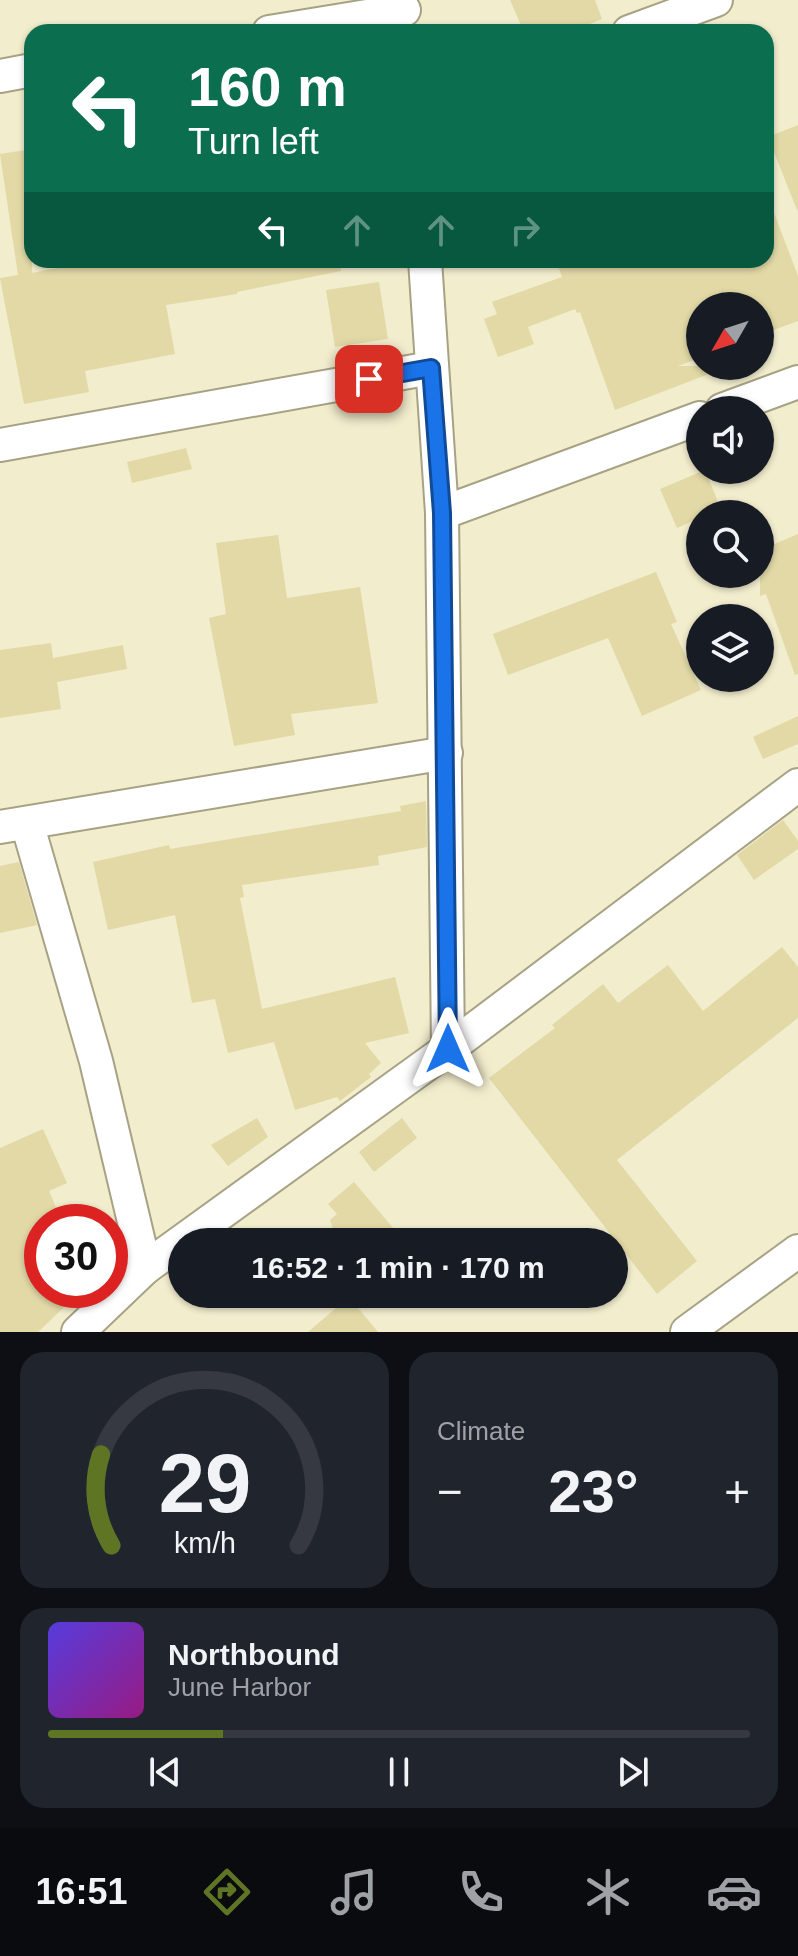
<!DOCTYPE html>
<html lang="en">
<head>
<meta charset="utf-8">
<style>
  :root { --surface:#171b24; --page:#20242c; --text:#f1f3f6; --muted:#9ea1a6; --line:#363941; --accent:#607524 }
  body { margin:0; font-family:Arial,sans-serif; background:var(--page); color:var(--text); height:100vh; display:flex; flex-direction:column; font-size:30px; white-space:nowrap }
  * { box-sizing:border-box; margin:0 }
  p { font-size:26px; color:var(--muted) }
  .icon { flex:none; width:44px; height:44px; fill:none; stroke:currentColor; stroke-width:2; stroke-linecap:round; stroke-linejoin:round }
  .map { position:relative; height:1332px; overflow:hidden }
  .panel { display:flex; flex-direction:column; gap:20px; padding:20px; background:#0d0f14; flex:1 }
  .panel>* { flex:none }
  .top-card { position:absolute; left:24px; top:24px; width:750px; height:244px; border-radius:24px; box-shadow:0 2px 6px #0004; background:#0b6e4f; color:#fff; overflow:hidden }
  .needle { width:52px; rotate:231deg }
  .buttons { position:absolute; left:686px; top:292px; display:grid; gap:16px }
  .buttons a { display:grid; place-items:center; width:88px; height:88px; border-radius:50%; background:var(--surface); box-shadow:0 2px 6px #0004; font-size:40px }
  .speed { position:absolute; left:24px; top:1204px; display:flex; gap:16px; font-size:40px; font-weight:700; text-align:center }
  .speed>* { display:grid; place-content:center; width:104px; height:104px; border-radius:50%; background:var(--surface); box-shadow:0 2px 6px #0004; line-height:1 }
  .speed .limit { border:12px solid #d22; background:#fff; color:#111 }
  .pin { position:absolute; display:grid; place-items:center; width:68px; height:68px; color:#fff; margin:-34px; border-radius:16px; box-shadow:0 4px 12px #0006 }
  .me { position:absolute; width:88px; margin:-44px; rotate:0deg; stroke-linejoin:round; filter:drop-shadow(0 0 6px #0008) }
  .turn { display:flex; align-items:center; gap:28px; height:168px; padding:0 32px; font-size:36px }
  .turn .icon { width:104px; height:104px; stroke-width:2.5 }
  .turn b { display:block; font-size:56px; line-height:68px }
  .lanes { display:flex; align-items:center; height:76px; padding:0 32px; background:#0003; justify-content:center; gap:40px; direction:ltr }
  .lanes .off { opacity:.35 }
  .big { font-size:60px; font-weight:800; line-height:1.1 }
  .panel .card { flex:1; display:flex; flex-direction:column; justify-content:center; gap:12px; min-width:0; padding:0 28px; border-radius:24px; background:var(--page) }
  .panel .dial { align-items:center; gap:0 }
  .dial svg { height:208px; overflow:visible; fill:none; stroke:var(--line); stroke-width:7; stroke-linecap:round; text-anchor:middle }
  .dial text { fill:var(--text); stroke:none }
  .song { display:flex; align-items:center; gap:24px }
  .cover { width:96px; height:96px; border-radius:12px; background:linear-gradient(135deg,hsl(250 70% 55%),hsl(310 70% 35%)) }
  .played { height:8px; border-radius:4px; background:linear-gradient(90deg,var(--accent) 25%,var(--line) 25%) }
  .keys { display:flex; justify-content:space-around; direction:ltr }
  .heat { display:flex; justify-content:space-between; align-items:center; font-size:44px; direction:ltr }
  .panel .tiles { flex:1; display:grid; gap:20px; grid-template-columns:1fr 1fr }
  .card:last-child { grid-column:span 2 }
  .trip { position:absolute; left:168px; top:1228px; width:460px; height:80px; border-radius:40px; background:var(--surface); box-shadow:0 2px 6px #0004; font-weight:800; line-height:80px; text-align:center }
  .dock { display:flex; height:128px; justify-content:space-around; align-items:center; background:#090b0e; color:var(--muted) }
  .dock .icon { width:56px; height:56px }
  .dock .active { color:var(--accent) }
  .dock b { font-size:36px; color:var(--text) }
  .map>svg:first-child { display:block }
  .building { fill:#e2d9a7 }
  .lines { fill:none; stroke-linecap:round; stroke-linejoin:round }
  .minor-casing { stroke:#a7a284; stroke-width:36 }
  .minor { stroke:#fff; stroke-width:32 }
  .route-casing { stroke:#114b97; stroke-width:20 }
  .route { stroke:#1a73e8; stroke-width:14 }
</style>
</head>
<body>
<div class="map">
<svg width="798" height="1332" viewBox="0 0 798 1332">
  <rect width="100%" height="100%" fill="#f2edcd"/>
  <!-- building -->
  <g class="building">
    <polygon points="510,0 595,0 602,19 571,32 524,32"/>
    <polygon points="798,125 798,210 797,210 768,137"/>
    <polygon points="32,149 32,273 96,260 340,260 341,271 237,292 237,294 166,305 175,354 85,371 89,392 24,404 0,278 18,275 0,154"/>
    <polygon points="766,197 768,197 798,276 798,321 760,335 760,306 700,306 700,358 678,366 718,366 719,370 615,410 580,312 577,313 575,309 528,327 534,344 498,357 484,319 497,314 492,302 562,277 556,260 766,260"/>
    <polygon points="379,282 388,339 335,347 326,290"/>
    <polygon points="186,448 192,469 132,483 127,462"/>
    <polygon points="705,470 721,509 700,514 700,518 677,528 660,489"/>
    <polygon points="798,534 798,674 795,675 766,594 760,596 760,550"/>
    <polygon points="278,535 287,598 360,587 378,703 291,714 295,735 234,746 209,618 226,614 216,543"/>
    <polygon points="656,572 677,622 671,624 701,690 642,716 608,638 508,675 493,634"/>
    <polygon points="51,643 53,658 123,645 127,669 57,682 61,709 0,718 0,650"/>
    <polygon points="798,716 798,744 763,759 753,737"/>
    <polygon points="426,801 427,847 378,856 379,865 242,885 244,897 240,898 262,1009 395,977 409,1033 365,1043 381,1063 369,1074 371,1077 340,1101 337,1097 295,1110 274,1042 228,1053 215,999 192,1003 175,915 108,930 93,862 169,845 170,849 401,811 400,806"/>
    <polygon points="783,820 798,841 798,849 754,880 737,855"/>
    <polygon points="19,862 37,925 0,933 0,866"/>
    <polygon points="782,947 798,967 798,1018 617,1160 697,1261 657,1294 489,1078 555,1028 552,1025 603,984 618,1003 668,965 703,1011"/>
    <polygon points="257,1118 268,1137 228,1166 211,1145"/>
    <polygon points="402,1118 417,1138 374,1172 359,1152"/>
    <polygon points="43,1129 67,1183 49,1191 62,1222 42,1222 42,1290 82,1290 38,1332 0,1332 0,1148"/>
    <polygon points="354,1182 405,1242 337,1242 330,1220 337,1214 328,1204"/>
    <polygon points="349,1297 378,1332 308,1332"/>
  </g>
  <g class="lines">
    <defs>
      <g id="minor">
        <polyline points="269,32 404,10"/>
        <polyline points="629,32 716,0"/>
        <polyline points="0,76 32,70"/>
        <polyline points="425,260 442,513 448,1049"/>
        <polyline points="722,410 798,382"/>
        <polyline points="0,445 431,368"/>
        <polyline points="442,513 700,418"/>
        <polyline points="27,823 96,1061 145,1268"/>
        <polyline points="0,827 446,753"/>
        <polyline points="78,1332 145,1268 448,1049 798,785"/>
        <polyline points="687,1332 798,1251"/>
      </g>
    </defs>
    <!-- minor casing -->
    <use href="#minor" class="minor-casing"/>
    <!-- minor -->
    <use href="#minor" class="minor"/>
  </g>
  <g class="lines">
    <defs>
      <polyline id="route" points="369,379 431,368 442,513 448,1049"/>
    </defs>
    <!-- route casing -->
    <use href="#route" class="route-casing"/>
    <!-- route -->
    <use href="#route" class="route"/>
  </g>
</svg>
<div class="buttons">
<a><svg class="needle" viewBox="-14 -14 28 28"><path d="M0-13l5 13h-10z" fill="#e53935"/><path d="M0 13l5-13h-10z" fill="#9ea1a6"/></svg></a>
<a><svg class="icon" aria-label="sound" viewBox="0 0 24 24"><path d="M4 9h4l5-4v14l-5-4H4zM17 9q2 3 0 6"/></svg></a>
<a><svg class="icon" aria-label="search" viewBox="0 0 24 24"><circle cx="10" cy="10" r="6"/><path d="M15 15l6 6"/></svg></a>
<a><svg class="icon" aria-label="layers" viewBox="0 0 24 24"><path d="M12 4l9 5-9 5-9-5zM3 14l9 5 9-5"/></svg></a>
</div>
<div class="speed"><div class="limit">30</div></div>
<div class="pin" style="left:369px;top:379px;background:#d93025"><svg class="icon" aria-label="arrive" viewBox="0 0 24 24"><path d="M6 21V4h12l-3 4 3 4H6"/></svg></div>
<svg class="me" style="left:448px;top:1049px" viewBox="-20 -20 40 40"><path d="M0-17L14 15 0 8-14 15z" fill="#1a73e8" stroke="#fff" stroke-width="4"/></svg>
<div class="trip">16:52 · 1 min · 170 m</div>
<div class="top-card">
<div class="turn"><svg class="icon" aria-label="left" viewBox="0 0 24 24"><path d="M17 20v-9H6M10 6l-5 5 5 5"/></svg><div><b>160 m</b>Turn left</div></div>
<div class="lanes"><svg class="icon" aria-label="left" viewBox="0 0 24 24"><path d="M17 20v-9H6M10 6l-5 5 5 5"/></svg><svg class="icon off" aria-label="ahead" viewBox="0 0 24 24"><path d="M12 20V5M6 11l6-6 6 6"/></svg><svg class="icon off" aria-label="ahead" viewBox="0 0 24 24"><path d="M12 20V5M6 11l6-6 6 6"/></svg><svg class="icon off" aria-label="right" viewBox="0 0 24 24"><path d="M7 20v-9h11M14 6l5 5-5 5"/></svg></div>
</div>
</div>
<section class="panel">
<div class="tiles">
<div class="card dial"><svg viewBox="0 0 100 80">
<path d="M14 69A42 42 0 1 1 86 69"/>
<path d="M14 69A42 42 0 0 1 10 34" stroke="#607524"/>
<text x="50" y="56" font-size="32" font-weight="700">29</text>
<text x="50" y="72" font-size="11">km/h</text>
</svg></div>
<div class="card"><p>Climate</p>
<div class="heat"><a>−</a><b class="big">23°</b><a>+</a></div>
</div>
<div class="card">
<div class="song"><i class="cover"></i><div><b>Northbound</b><p>June Harbor</p></div></div>
<div class="played"></div>
<div class="keys"><svg class="icon" aria-label="previous" viewBox="0 0 24 24"><path d="M18 5L8 12l10 7zM5 5v14"/></svg><svg class="icon" aria-label="pause" viewBox="0 0 24 24"><path d="M8 5v14M16 5v14"/></svg><svg class="icon" aria-label="next" viewBox="0 0 24 24"><path d="M6 5l10 7-10 7zM19 5v14"/></svg></div>
</div>
</div>
</section>
<nav class="dock">
<b>16:51</b>
<svg class="icon active" aria-label="directions" viewBox="0 0 24 24"><path d="M12 3l9 9-9 9-9-9zM9 14v-3h6M13 9l2 2-2 2"/></svg>
<svg class="icon" aria-label="music" viewBox="0 0 24 24"><path d="M9 18V5l10-2v13"/><circle cx="6" cy="18" r="3"/><circle cx="16" cy="16" r="3"/></svg>
<svg class="icon" aria-label="phone" viewBox="0 0 24 24"><path d="M5 4h4l2 5-3 2q2 4 5 5l2-3 5 2v4C11 20 4 13 5 4z"/></svg>
<svg class="icon" aria-label="climate" viewBox="0 0 24 24"><path d="M12 3v18M4 7l16 10M4 17L20 7"/></svg>
<svg class="icon" aria-label="car" viewBox="0 0 24 24"><path d="M5 17H2v-5l4-1 3-4h7l3 4 3 1v5h-3M9 17h6M6 11h13"/><circle cx="7" cy="17" r="2"/><circle cx="17" cy="17" r="2"/></svg>
</nav>
</body>
</html>
